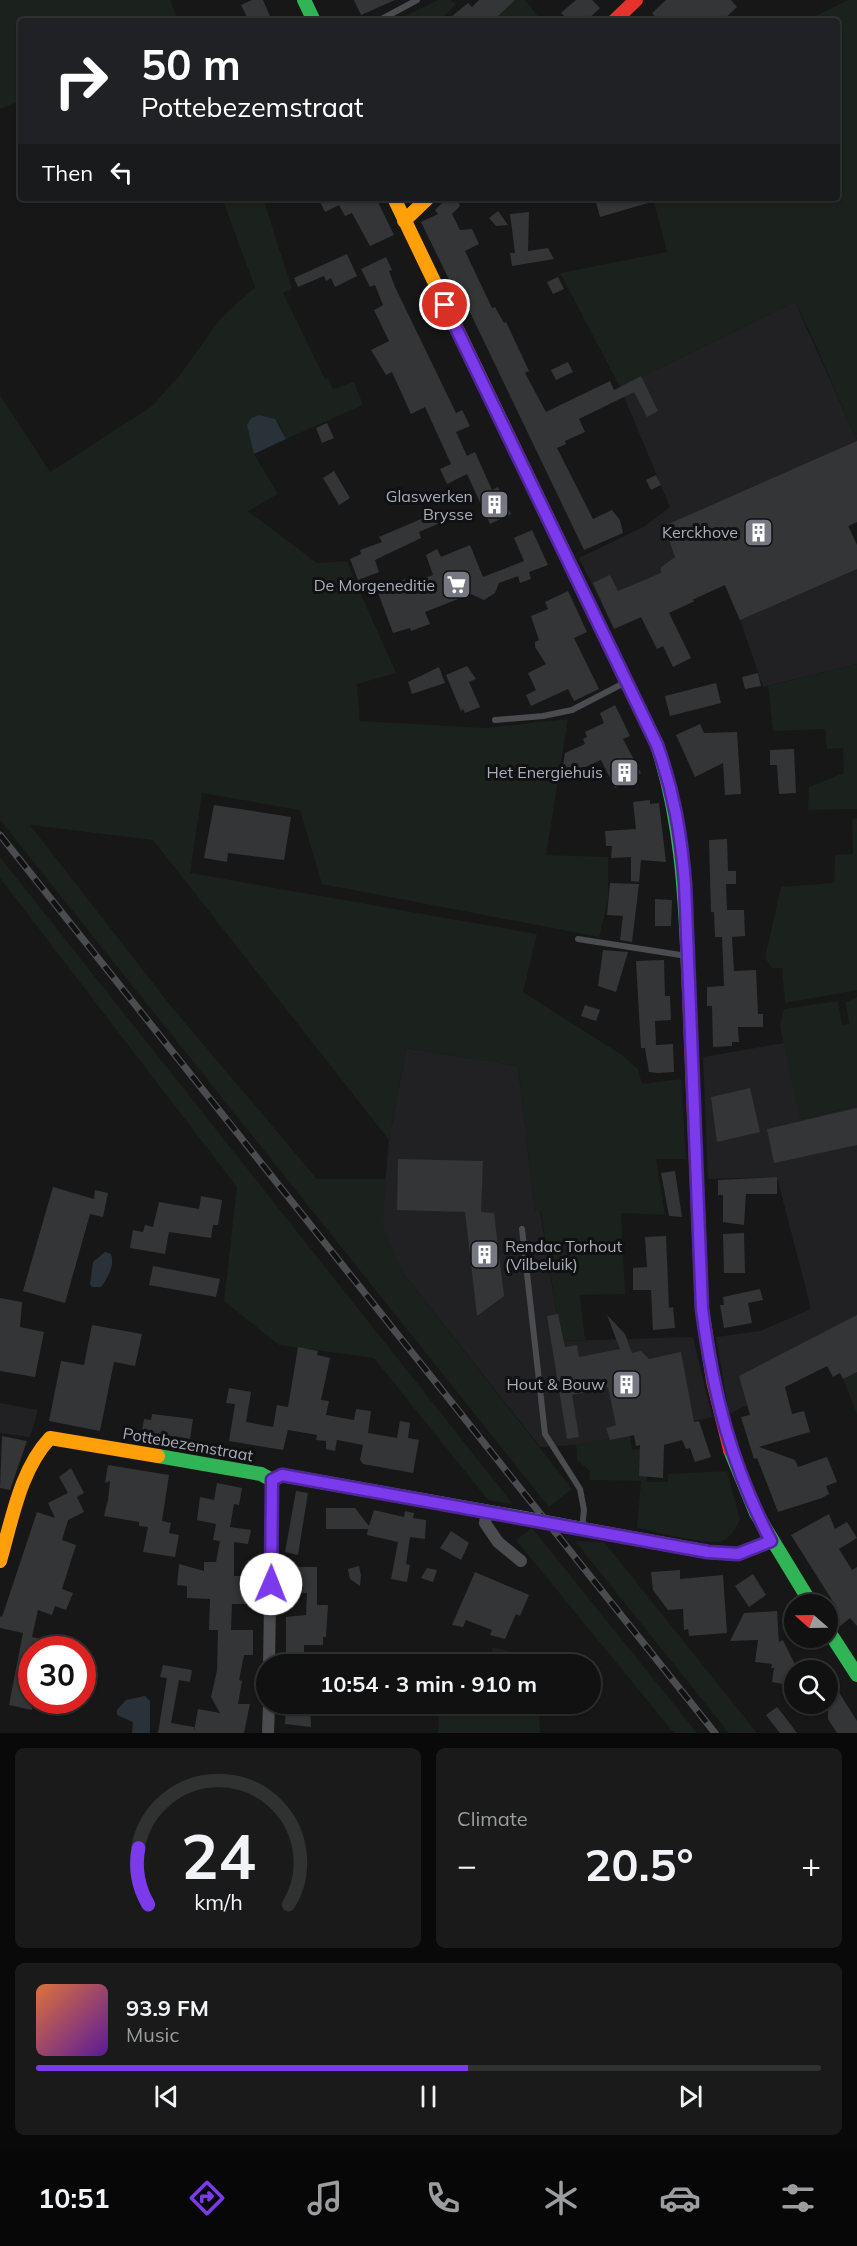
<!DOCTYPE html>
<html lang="en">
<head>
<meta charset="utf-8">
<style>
  :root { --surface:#111; --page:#1a1a1a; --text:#f1f3f6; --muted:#9c9d9f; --line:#303131; --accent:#7c3aed }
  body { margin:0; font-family:Mulish,sans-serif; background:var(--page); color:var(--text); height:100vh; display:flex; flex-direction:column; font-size:22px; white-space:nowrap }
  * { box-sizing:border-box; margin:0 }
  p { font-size:20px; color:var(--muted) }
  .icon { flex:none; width:33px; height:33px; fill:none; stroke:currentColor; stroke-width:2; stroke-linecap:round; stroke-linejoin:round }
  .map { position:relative; height:1733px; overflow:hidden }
  .details { display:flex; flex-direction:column; gap:15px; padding:15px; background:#090909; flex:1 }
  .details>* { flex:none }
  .top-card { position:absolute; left:18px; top:18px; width:822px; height:183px; border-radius:6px; box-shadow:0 2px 4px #0004,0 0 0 2px var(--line); background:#202124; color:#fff; overflow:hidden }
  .needle { width:39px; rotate:290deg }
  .controls { position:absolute; left:784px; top:1594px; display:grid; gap:12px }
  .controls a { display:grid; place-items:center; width:54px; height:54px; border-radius:50%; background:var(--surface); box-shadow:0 2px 4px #0004,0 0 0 2px var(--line); font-size:30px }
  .speed { position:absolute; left:18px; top:1636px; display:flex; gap:12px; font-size:30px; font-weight:700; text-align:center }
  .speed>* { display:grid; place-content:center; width:78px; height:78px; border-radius:50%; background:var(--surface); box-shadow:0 2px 4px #0004,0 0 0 2px var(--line); line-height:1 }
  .speed .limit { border:9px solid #d22; background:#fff; color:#111 }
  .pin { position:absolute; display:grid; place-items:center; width:51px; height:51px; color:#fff; margin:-26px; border:3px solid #fff; border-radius:50%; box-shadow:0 2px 6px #0007 }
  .me { position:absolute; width:66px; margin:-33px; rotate:1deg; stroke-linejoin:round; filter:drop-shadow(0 0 4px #0008) }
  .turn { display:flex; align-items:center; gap:21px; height:126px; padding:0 24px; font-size:27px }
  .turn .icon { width:78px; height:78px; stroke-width:2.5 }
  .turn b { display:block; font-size:42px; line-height:51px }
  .then { display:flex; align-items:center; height:57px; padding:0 24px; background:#0003; gap:12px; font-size:22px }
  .big { font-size:45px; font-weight:700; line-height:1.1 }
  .details .widget { flex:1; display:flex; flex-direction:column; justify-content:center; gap:9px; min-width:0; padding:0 21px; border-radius:9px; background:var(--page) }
  .details .dial { align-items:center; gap:0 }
  .dial svg { height:156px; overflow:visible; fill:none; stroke:var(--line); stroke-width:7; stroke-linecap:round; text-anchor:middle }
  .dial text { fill:var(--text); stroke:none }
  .song { display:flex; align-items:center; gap:18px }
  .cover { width:72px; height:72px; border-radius:9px; background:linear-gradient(135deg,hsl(20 70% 55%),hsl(270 70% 35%)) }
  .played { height:6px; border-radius:3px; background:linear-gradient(90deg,var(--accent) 55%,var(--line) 55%) }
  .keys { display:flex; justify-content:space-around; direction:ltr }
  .heat { display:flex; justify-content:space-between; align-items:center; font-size:33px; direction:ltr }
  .details .tiles { flex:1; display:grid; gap:15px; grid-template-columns:1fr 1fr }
  .widget:last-child { grid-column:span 2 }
  .trip { position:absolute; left:256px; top:1654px; width:345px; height:60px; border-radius:30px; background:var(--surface); box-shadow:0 2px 4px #0004,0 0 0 2px var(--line); font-weight:700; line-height:60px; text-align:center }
  .tab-bar { display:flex; height:96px; justify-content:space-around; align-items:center; background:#070707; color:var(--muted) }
  .tab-bar .icon { width:42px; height:42px }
  .tab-bar .selected { color:var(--accent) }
  .tab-bar b { font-size:27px; color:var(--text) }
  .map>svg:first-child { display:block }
  .built { fill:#212124 }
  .green { fill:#1b211c }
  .water { fill:#2a3239 }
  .building { fill:#343537 }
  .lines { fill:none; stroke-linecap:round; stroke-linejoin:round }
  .lane { stroke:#4b4c50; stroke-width:6 }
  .street { stroke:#4b4c50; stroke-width:12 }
  .fast { stroke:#30b455; stroke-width:14 }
  .slow { stroke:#ff9f0a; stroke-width:14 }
  .jam { stroke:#e5322d; stroke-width:14 }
  .rail-casing { stroke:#4b4c4f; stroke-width:7 }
  .rail { stroke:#111113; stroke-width:4.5; stroke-dasharray:14; stroke-linecap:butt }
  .fast-bridge { stroke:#30b455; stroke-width:14 }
  .route-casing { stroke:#51269a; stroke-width:15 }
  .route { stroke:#7c3aed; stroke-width:10 }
  .labels { text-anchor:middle; stroke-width:6; stroke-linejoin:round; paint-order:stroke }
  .poi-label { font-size:16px; fill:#a8adb8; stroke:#111113; text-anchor:end }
  .street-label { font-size:16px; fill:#a8adb8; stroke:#111113 }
</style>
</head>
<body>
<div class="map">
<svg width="857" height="1733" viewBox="0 0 857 1733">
  <rect width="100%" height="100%" fill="#171717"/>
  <!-- built -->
  <g class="built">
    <polygon points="795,302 857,440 857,522 849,526 857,545 857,664 763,687 740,620 723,582 614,629 579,558 645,526 670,507 620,387"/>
    <polygon points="784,1043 801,1119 857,1106 857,1372 843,1379 834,1363 729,1414 716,1337 760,1331 811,1309 777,1177 708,1179 703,1057"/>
    <polygon points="406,1048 518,1066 535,1211 540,1211 561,1341 693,1337 712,1417 630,1435 576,1445 540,1447 403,1273 381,1230 389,1140"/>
    <polygon points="0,1403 38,1410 30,1437 0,1433"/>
  </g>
  <!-- green -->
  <g class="green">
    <polygon points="0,0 170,0 178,20 21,21 21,101 0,109"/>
    <polygon points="438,0 451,0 456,4 439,21 395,21"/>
    <polygon points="515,0 525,0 542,21 493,21"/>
    <path d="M 848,0 L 857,0 L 857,440 C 836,394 818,347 795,302 L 620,387 L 560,273 L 667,252 L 653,198 L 837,198 L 837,21 L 806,21 Z"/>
    <path d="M 222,198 L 263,198 L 292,289 L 283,293 L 325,379 L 328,378 L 333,389 L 354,382 L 363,405 L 286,439 L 279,423 L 254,454 L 278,494 L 248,511 L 317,563 L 347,561 C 362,599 380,635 396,673 L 357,684 L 360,721 L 485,728 L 568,719 L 546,855 L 608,857 L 608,901 L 599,937 L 322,884 L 300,810 L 202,793 L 190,873 L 537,934 L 523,992 L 622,1055 L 638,1069 L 642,1084 L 681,1079 L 686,1159 L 656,1159 L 665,1215 L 621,1213 L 625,1294 L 580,1295 L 585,1340 L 561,1341 L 541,1211 L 535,1212 L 518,1066 L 406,1048 L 389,1140 L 153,840 L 30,825 L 171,1006 L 317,1179 L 386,1179 L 382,1225 L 403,1273 L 572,1489 L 549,1507 L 0,820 L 0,395 L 50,472 L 151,407 L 180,375 L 221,318 L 255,287 Z"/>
    <polygon points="857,664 857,809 808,810 809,787 844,773 843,748 827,749 825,729 773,731 768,686"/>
    <polygon points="857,818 857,990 785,1003 782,968 772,968 765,958 781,887 834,883 835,855 853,854 852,819"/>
    <polygon points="0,857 513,1504 488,1500 374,1358 279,1345 224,1301 237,1187 0,878"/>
    <polygon points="857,997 857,1106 800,1119 780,1026 784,1009 838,1001 842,1025 849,1024 846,1002"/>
    <polygon points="857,1372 857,1414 843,1379"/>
    <path d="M 630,1435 L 632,1450 L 646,1448 L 647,1482 L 668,1482 L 668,1474 L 727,1471 L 740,1520 C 736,1527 731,1538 722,1541 C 709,1546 653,1531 637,1528 L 641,1481 L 589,1480 L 590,1471 L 577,1460 L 576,1445 Z"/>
    <polygon points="532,1528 697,1733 674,1733 516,1540"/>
    <polygon points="575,1541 604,1542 757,1733 729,1733"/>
    <polygon points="492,1647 542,1660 542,1665 493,1665"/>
    <polygon points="439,1704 539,1704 540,1733 438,1733"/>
  </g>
  <!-- water -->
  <g class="water">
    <polygon points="259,415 275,419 286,439 254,454 247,425 251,418"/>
    <path d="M 105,1252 L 111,1254 C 115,1265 108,1278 101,1287 L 92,1287 L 90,1284 L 93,1262 Z"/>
    <polygon points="145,1696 150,1701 150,1733 132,1733 133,1722 117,1715 117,1710 126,1700"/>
  </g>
  <!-- building -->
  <g class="building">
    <polygon points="252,0 263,0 272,21 249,21 241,5"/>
    <polygon points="354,0 395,0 361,15"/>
    <polygon points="479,0 515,0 493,21 446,21 468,3 472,7"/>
    <polygon points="576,0 592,0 600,8 586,21 569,21 561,13"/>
    <polygon points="666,0 731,0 737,7 722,21 659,21 652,13"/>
    <polygon points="318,198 376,198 394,235 370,246 352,213 345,216 339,205 325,212"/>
    <polygon points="447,198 457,198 460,206 452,214 460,230 472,229 479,244 465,251 492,308 495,307 504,323 506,322 529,371 525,373 546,412 610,381 614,390 641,376 658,411 647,417 634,392 579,419 585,432 565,441 566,444 557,448 593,519 612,510 620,520 623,533 584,550 467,306 463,308 421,222 438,214 435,210"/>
    <polygon points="595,198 654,198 655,201 600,217"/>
    <polygon points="498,211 508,225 496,226 489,218"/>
    <polygon points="529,212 528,251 548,248 554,259 512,266 510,253 515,253 510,214"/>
    <polygon points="347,254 357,276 335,287 331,278 326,281 324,276 298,287 294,278"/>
    <polygon points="386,257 392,270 389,271 395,287 456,413 462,410 470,426 456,432 467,456 475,452 492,490 498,487 511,514 490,524 467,474 447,484 440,469 451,464 425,407 411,414 392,372 386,375 371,350 389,341 374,310 383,305 375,285 370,287 361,269"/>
    <polygon points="558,277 564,289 553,294 547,282"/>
    <polygon points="568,362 573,372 556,380 551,370"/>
    <polygon points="327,423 334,438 322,443 316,428"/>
    <polygon points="857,441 857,522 848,526 857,545 857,569 740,620 725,585 692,600 695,601 669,613 691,658 673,667 663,646 657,649 641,617 614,629 593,583 610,575 618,591 661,573 661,567 675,557 664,526"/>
    <polygon points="334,471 350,498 339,505 323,478"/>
    <polygon points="656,475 661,485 651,490 646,480"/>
    <polygon points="435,513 440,523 419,532 421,538 375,560 379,572 358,580 350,559 361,554 360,550 382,542 379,537"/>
    <polygon points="532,530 548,565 529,572 531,579 520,583 518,576 499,583 495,593 484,600 471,594 425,612 430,624 411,631 410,628 393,633 377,590 405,579 407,584 433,575 426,555 437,549 441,557 470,545 483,577 524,561 514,538"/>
    <polygon points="568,591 587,632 574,638 599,689 574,701 568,689 531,706 526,695 536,690 528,673 546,664 535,647 535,642 539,640 531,616 548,609 545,602"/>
    <polygon points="467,666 476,679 469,682 480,707 465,713 463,709 461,711 446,675"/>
    <polygon points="439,667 445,683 412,694 408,682"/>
    <polygon points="758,673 761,686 745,689 742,677"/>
    <polygon points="716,683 721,703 670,716 665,696"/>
    <polygon points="615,705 630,736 623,739 641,773 615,788 601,760 561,778 565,753 585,744 583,739 587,737 585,732 604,723 600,713"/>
    <polygon points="700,724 704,733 737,732 741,794 725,795 723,763 695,777 676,735"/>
    <polygon points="794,749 796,793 779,794 777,765 770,765 770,750"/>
    <polygon points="650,800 650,804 659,803 666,862 641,860 639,882 631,881 631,857 611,858 612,846 606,846 605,831 636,829 633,802"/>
    <polygon points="214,805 291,817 284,860 228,853 227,862 204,858"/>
    <polygon points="727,839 728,871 736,871 736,884 726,884 727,910 744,910 745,936 732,937 734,971 756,970 758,1014 763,1014 763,1027 738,1027 739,1042 732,1042 732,1046 713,1047 712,1006 707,1006 707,987 724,986 722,937 715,937 714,912 711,912 709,840"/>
    <polygon points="610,883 639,884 632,942 620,940 623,916 607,915"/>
    <polygon points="655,899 672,900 671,926 655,926"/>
    <polygon points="603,950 628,952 616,992 598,986"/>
    <polygon points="664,960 665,996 670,996 671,1020 655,1021 656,1045 673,1044 674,1072 658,1073 649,1072 645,1048 641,1048 636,961"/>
    <polygon points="585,1005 600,1010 596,1021 581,1016"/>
    <polygon points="750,1088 760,1132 717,1142 711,1097"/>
    <polygon points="857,1108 857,1145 774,1163 767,1129"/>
    <polygon points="398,1159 483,1161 481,1212 494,1213 504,1296 477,1316 465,1212 397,1210"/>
    <polygon points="675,1171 682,1217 669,1216 661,1173"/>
    <polygon points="777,1177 777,1194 746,1194 744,1225 723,1222 723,1195 718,1195 718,1180"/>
    <polygon points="53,1187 94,1199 95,1190 108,1193 103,1217 90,1214 65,1303 23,1291"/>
    <polygon points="201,1196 222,1200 218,1225 213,1225 211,1238 169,1232 165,1254 130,1248 133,1230 143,1232 145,1225 153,1227 159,1202 199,1209"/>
    <polygon points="744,1233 745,1273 724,1273 723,1234"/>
    <polygon points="666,1236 669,1308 673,1307 675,1328 653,1330 651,1290 633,1290 633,1268 647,1267 645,1237"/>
    <polygon points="153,1266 220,1279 216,1297 149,1285"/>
    <polygon points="760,1289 763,1300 748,1303 752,1323 724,1328 720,1305 724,1305 723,1297"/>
    <polygon points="0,1298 22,1302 20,1327 44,1332 35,1377 0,1371"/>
    <polygon points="558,1314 565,1347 577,1345 579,1357 620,1349 607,1315 625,1334 632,1353 641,1351 649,1359 681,1352 694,1422 699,1421 711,1457 695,1462 690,1448 686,1449 682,1440 664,1445 663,1478 639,1476 640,1445 636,1446 634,1435 610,1440 606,1428 616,1425 608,1387 572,1395 579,1437 567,1439 547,1316"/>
    <polygon points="857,1315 857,1372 843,1379 840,1373 833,1377 827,1366 785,1387 792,1414 804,1411 810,1432 759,1447 795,1460 798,1467 827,1457 837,1482 826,1486 829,1494 822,1498 778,1512 757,1458 754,1459 741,1417 750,1415 739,1376"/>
    <polygon points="92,1325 142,1334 135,1366 114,1362 100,1431 49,1421 61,1361 84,1365"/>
    <polygon points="298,1347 318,1351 317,1355 330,1358 321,1400 329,1401 326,1415 354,1420 356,1409 371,1411 368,1433 397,1438 400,1421 410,1423 408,1438 419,1440 413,1473 363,1464 360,1460 363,1445 337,1440 335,1451 326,1449 326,1441 316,1440 317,1435 288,1430 283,1450 229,1441 235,1404 226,1403 229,1388 251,1392 246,1422 273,1427 277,1405 288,1407"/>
    <polygon points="152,1414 193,1419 190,1439 142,1431 144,1419 151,1420"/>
    <polygon points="2,1436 27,1441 10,1490 0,1488"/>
    <polygon points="108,1465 169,1475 162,1521 171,1523 169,1533 179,1535 175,1557 143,1552 148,1527 139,1526 139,1522 104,1516 108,1500 110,1481 105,1483"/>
    <polygon points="71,1468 84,1493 77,1497 84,1512 68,1520 62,1540 76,1545 62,1589 73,1593 66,1610 55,1606 52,1615 38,1610 32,1637 41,1639 40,1650 32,1650 27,1680 32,1681 32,1710 9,1705 23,1633 0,1628 0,1616 2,1617 37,1512 55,1518 48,1503 68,1493 59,1477"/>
    <polygon points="217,1483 242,1488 239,1505 234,1504 230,1527 251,1530 248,1544 234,1542 234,1576 254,1576 253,1604 232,1604 231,1630 253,1630 253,1655 244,1655 239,1680 242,1681 238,1704 250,1704 244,1733 158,1733 167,1678 160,1677 163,1665 192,1670 190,1682 179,1680 171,1723 194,1727 194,1731 198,1709 220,1713 211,1697 217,1670 218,1630 209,1630 210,1599 187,1598 187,1586 177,1585 179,1564 204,1571 204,1562 216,1562 220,1541 213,1540 216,1524 197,1520 200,1497 214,1500"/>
    <polygon points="296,1491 308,1493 298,1555 285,1552"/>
    <polygon points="326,1508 355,1508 369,1526 374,1510 404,1517 405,1511 414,1513 413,1518 426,1520 425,1539 410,1537 406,1564 410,1565 407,1582 391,1579 398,1542 367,1535 368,1529 326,1529"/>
    <polygon points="829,1514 835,1529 847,1522 857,1538 839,1549 852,1570 857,1567 857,1626 850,1618 840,1626 830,1614 837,1608 791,1535"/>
    <polygon points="451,1531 469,1543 461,1560 440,1548"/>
    <polygon points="359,1566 361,1575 360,1586 350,1579 348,1569"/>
    <polygon points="296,1567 317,1567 317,1605 328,1605 326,1637 323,1637 323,1645 304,1645 304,1659 286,1657 286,1617 306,1615 307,1593 295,1593"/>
    <polygon points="427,1568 437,1570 433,1582 421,1578"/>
    <polygon points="680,1570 680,1579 723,1575 727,1633 689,1636 688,1629 684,1630 683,1609 668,1610 653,1590 651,1572"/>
    <polygon points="475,1572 529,1595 520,1616 516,1614 505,1639 490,1635 492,1630 466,1620 463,1627 452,1625"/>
    <polygon points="753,1574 766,1595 749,1607 735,1586"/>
    <polygon points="777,1611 779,1642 783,1640 798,1671 795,1671 795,1677 783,1684 772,1682 774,1668 771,1668 772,1664 755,1662 758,1640 730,1641 744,1613"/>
    <polygon points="828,1675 857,1721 857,1733 837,1733 828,1719"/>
    <polygon points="286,1704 310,1704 311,1727 285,1724"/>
    <polygon points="777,1707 785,1717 797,1733 780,1733 772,1723 766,1715"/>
  </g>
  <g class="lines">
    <!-- lane -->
    <g class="lane">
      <polyline points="378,21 417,0"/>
      <polyline points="495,720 543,716 572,710 626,682"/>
      <polyline points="578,939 687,956"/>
      <polyline points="522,1229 545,1434 580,1489 584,1510 582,1529"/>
    </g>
    <!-- street -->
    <g class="street">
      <polyline points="487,1511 485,1523 498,1542 521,1561"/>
      <polyline points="269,1665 272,1480"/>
      <polyline points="268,1733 269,1704"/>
    </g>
    <!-- fast -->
    <g class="fast">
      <polyline points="304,0 314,21"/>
      <path d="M 566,556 L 657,745 C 681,819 685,893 688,969"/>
      <polyline points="730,1450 756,1513 812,1605"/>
      <polyline points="158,1456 261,1474 272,1480 282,1475 518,1517"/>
      <polyline points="566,1526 708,1552 738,1554 771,1541"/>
      <polyline points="828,1630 857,1675"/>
    </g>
    <!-- slow -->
    <g class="slow">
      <polyline points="394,198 566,556"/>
      <polyline points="404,221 428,198"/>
      <path d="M 0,1561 C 12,1520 20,1470 50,1438 L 158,1456"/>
    </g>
    <!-- jam -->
    <g class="jam">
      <polyline points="614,21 636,0"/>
      <polyline points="688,969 702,1309 713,1381 730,1450"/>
    </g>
    <defs>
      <polyline id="rail" points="0,835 715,1733"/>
    </defs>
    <!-- rail casing -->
    <use href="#rail" class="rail-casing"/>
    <!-- rail -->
    <use href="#rail" class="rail"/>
    <!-- fast-bridge -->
    <polyline class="fast-bridge" points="518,1517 566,1526"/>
  </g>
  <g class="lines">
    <defs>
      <path id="route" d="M 271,1584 L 272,1480 L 282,1475 L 708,1552 L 738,1554 L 771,1541 C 731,1465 713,1393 702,1309 L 685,884 C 681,834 674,793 657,745 L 445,305"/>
    </defs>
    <!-- route casing -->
    <use href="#route" class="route-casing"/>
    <!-- route -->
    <use href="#route" class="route"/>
  </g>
  <!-- icons -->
  <defs>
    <symbol id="building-square" viewBox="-11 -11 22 22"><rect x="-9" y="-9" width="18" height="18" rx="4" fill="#757880" stroke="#111113"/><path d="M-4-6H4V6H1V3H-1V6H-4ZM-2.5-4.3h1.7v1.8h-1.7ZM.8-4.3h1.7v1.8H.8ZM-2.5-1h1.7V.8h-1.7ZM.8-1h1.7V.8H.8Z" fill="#fff"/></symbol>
    <symbol id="supermarket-square" viewBox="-11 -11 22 22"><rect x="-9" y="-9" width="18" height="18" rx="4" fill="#757880" stroke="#111113"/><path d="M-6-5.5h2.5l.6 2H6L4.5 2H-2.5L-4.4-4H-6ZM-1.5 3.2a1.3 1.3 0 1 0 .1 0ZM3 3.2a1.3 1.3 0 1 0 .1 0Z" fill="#fff"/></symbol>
  </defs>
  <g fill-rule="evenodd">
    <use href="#building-square" x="478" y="488" width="33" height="33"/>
    <use href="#building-square" x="742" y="516" width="33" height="33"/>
    <use href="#supermarket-square" x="440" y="568" width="33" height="33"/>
    <use href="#building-square" x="608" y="756" width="33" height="33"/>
    <use href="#building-square" x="468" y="1238" width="33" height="33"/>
    <use href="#building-square" x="610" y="1368" width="33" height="33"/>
  </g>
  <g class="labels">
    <!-- poi labels -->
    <g class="poi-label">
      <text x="473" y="502">Glaswerken<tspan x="473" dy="18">Brysse</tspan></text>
      <text x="738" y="538">Kerckhove</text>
      <text x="435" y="591">De Morgeneditie</text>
      <text x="603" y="778">Het Energiehuis</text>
      <text x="505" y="1252" text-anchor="start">Rendac Torhout<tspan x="505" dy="18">(Vilbeluik)</tspan></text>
      <text x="605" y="1390">Hout &amp; Bouw</text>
    </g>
    <!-- street labels -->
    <g class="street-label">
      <text transform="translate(188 1444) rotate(10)" y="6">Pottebezemstraat</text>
    </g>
  </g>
</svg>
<div class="controls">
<a><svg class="needle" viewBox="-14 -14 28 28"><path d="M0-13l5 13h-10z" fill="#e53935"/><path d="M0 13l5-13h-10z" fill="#9c9d9f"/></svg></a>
<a><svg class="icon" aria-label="search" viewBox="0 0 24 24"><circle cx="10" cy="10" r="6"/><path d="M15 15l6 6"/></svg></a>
</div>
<div class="speed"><div class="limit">30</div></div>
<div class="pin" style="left:445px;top:305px;background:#d93025"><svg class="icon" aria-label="arrive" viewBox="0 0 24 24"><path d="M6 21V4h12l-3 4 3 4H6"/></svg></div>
<svg class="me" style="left:271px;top:1584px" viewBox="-20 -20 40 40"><circle r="19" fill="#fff"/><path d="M0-13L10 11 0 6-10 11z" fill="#7c3aed"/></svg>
<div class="trip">10:54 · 3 min · 910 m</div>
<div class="top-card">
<div class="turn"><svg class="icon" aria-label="right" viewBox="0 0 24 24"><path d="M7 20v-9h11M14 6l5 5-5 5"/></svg><div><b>50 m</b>Pottebezemstraat</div></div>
<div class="then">Then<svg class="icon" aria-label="left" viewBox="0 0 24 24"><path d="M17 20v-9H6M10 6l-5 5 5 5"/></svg></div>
</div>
</div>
<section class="details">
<div class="tiles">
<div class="widget dial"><svg viewBox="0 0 100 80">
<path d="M14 69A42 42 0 1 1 86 69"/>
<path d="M14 69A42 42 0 0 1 9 40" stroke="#7c3aed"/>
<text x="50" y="56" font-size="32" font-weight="700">24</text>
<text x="50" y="72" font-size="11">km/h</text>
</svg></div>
<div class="widget"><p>Climate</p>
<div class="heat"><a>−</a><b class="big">20.5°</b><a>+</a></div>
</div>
<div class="widget">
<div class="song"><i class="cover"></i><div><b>93.9 FM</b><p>Music</p></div></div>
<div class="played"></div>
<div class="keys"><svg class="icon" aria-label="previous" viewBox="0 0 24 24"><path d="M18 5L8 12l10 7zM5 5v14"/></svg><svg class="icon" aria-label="pause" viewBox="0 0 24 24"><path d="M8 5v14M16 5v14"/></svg><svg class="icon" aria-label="next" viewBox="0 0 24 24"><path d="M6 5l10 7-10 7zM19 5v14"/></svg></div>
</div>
</div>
</section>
<nav class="tab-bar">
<b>10:51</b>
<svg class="icon selected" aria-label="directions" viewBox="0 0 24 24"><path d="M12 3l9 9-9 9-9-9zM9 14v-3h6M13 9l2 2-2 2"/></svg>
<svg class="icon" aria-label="music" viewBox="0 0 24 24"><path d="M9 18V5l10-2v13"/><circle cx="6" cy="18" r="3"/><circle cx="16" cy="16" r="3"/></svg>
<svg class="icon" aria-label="phone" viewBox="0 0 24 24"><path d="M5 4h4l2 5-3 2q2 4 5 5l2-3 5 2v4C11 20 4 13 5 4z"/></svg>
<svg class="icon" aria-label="climate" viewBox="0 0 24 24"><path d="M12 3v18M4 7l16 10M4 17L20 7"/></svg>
<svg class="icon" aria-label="car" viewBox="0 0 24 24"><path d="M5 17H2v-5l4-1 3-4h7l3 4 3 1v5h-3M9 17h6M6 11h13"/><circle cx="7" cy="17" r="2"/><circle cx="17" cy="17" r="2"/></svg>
<svg class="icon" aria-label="filters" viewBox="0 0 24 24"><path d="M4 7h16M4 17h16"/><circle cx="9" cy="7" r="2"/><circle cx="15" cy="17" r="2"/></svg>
</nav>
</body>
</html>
